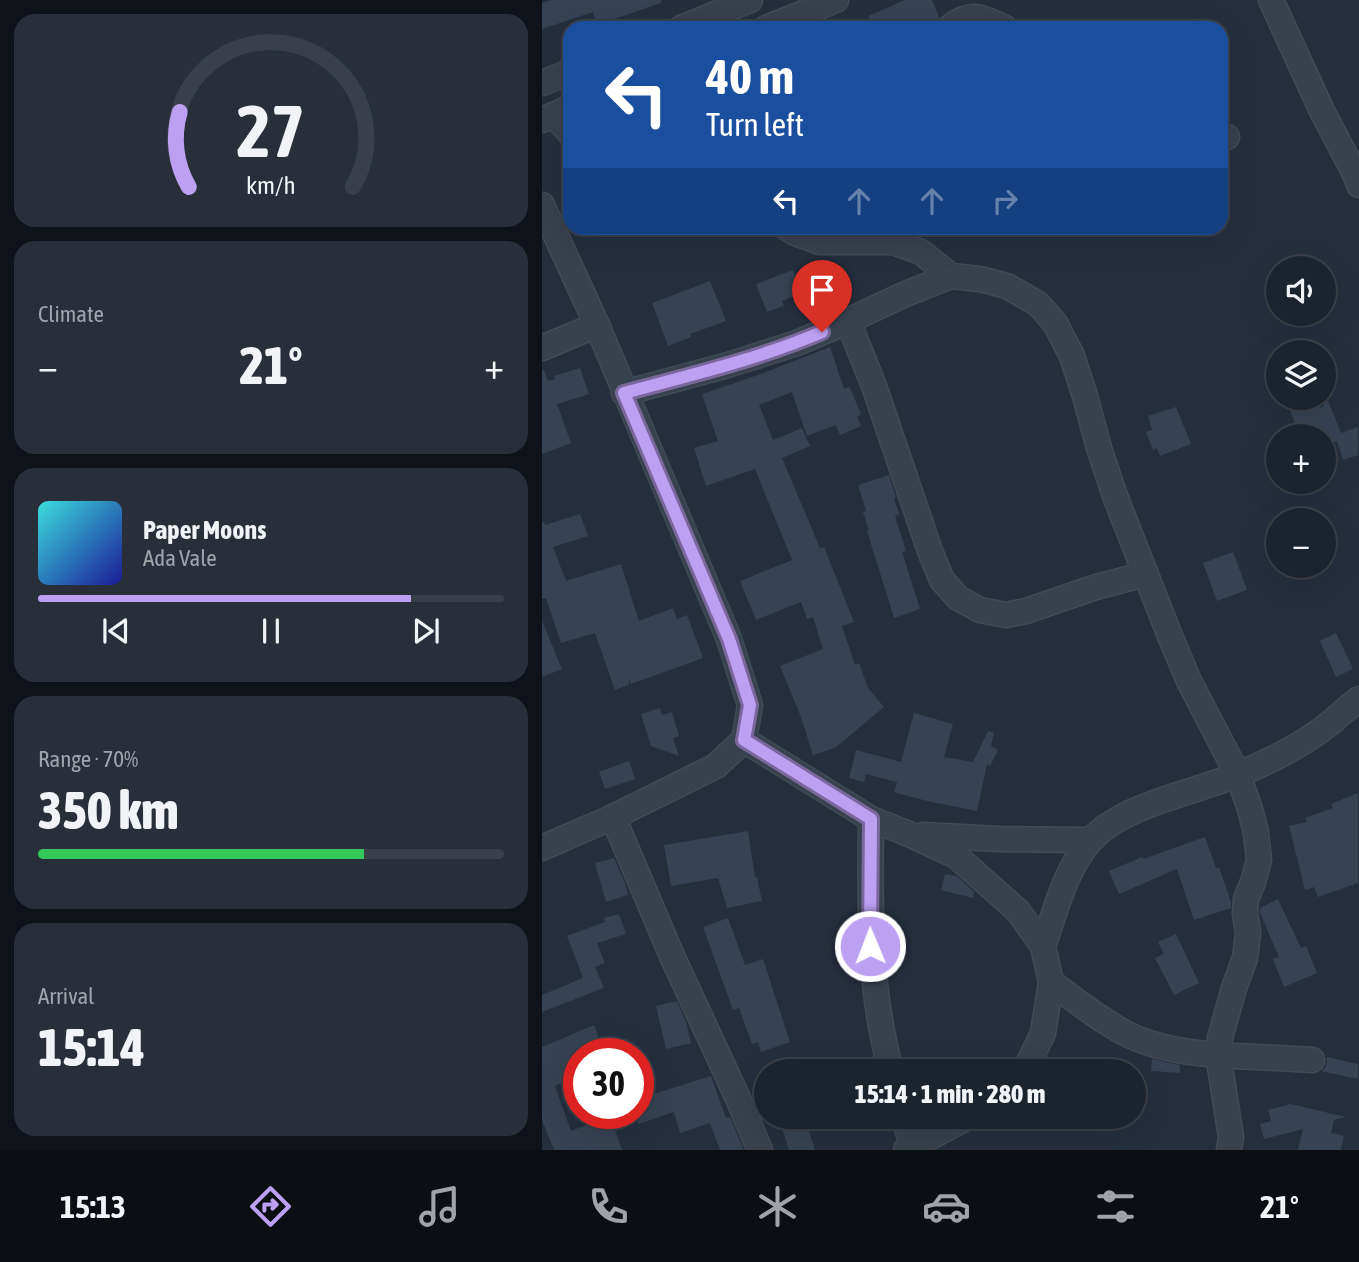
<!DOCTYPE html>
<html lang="en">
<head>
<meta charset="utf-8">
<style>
  :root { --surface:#1b232e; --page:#282f3a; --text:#f1f3f6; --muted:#a0a4aa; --line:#39404a; --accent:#bca0f2 }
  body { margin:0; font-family:"Asap Condensed",sans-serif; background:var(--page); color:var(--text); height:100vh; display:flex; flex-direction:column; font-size:26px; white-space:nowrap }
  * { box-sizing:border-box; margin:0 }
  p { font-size:23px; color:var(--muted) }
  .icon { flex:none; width:38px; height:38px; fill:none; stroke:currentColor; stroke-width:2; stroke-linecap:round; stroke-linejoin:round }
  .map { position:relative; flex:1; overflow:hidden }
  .drawer { display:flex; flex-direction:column; gap:14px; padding:14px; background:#0f1319; width:542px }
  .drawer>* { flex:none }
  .top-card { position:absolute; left:21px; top:21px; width:665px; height:214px; border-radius:21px; box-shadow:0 7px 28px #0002,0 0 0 2px var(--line); background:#1a4fa0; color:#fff; overflow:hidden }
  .tools { position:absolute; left:724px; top:256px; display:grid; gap:14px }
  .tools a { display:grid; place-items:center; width:70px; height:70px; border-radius:50%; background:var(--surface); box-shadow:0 7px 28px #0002,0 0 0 2px var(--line); font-size:35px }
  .speed { position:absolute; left:21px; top:1038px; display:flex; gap:14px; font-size:35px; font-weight:700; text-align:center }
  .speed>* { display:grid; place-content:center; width:91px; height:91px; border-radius:50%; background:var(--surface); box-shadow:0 7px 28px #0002,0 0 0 2px var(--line); line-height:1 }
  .speed .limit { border:10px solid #d22; background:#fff; color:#111 }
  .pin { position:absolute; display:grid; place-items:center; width:60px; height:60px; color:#fff; margin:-72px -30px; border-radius:50% 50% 50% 0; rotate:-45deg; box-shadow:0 0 7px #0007 }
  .pin .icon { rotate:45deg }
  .me { position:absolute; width:77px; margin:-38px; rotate:359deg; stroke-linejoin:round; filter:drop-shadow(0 0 5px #0008) }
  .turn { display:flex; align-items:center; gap:24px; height:147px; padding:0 28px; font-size:32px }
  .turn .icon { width:91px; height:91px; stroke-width:2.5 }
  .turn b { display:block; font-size:49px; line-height:60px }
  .lanes { display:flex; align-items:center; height:66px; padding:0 28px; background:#0003; justify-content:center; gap:35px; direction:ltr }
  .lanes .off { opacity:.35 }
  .big { font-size:52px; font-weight:800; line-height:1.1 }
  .drawer .tile { flex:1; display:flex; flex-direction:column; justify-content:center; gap:10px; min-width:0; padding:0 24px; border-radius:21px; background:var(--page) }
  .drawer .dial { align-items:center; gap:0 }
  .dial svg { height:182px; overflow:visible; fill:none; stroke:var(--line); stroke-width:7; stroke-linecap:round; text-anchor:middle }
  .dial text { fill:var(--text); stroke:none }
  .song { display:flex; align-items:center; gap:21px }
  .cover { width:84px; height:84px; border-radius:10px; background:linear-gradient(135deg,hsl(180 70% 55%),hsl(240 70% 35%)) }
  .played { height:7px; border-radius:4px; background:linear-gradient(90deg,var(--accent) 80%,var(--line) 80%) }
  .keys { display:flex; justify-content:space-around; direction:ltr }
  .heat { display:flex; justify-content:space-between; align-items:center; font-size:38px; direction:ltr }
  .charge { height:10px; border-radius:5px; background:linear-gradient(90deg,#34c759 70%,var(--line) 0) }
  .trip { position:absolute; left:212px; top:1059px; width:392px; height:70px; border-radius:35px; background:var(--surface); box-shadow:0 7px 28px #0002,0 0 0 2px var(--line); font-weight:800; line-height:70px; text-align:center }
  .tab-bar { display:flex; height:112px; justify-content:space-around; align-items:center; background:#0b0e12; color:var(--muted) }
  .tab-bar .icon { width:49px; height:49px }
  .tab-bar .current { color:var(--accent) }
  .tab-bar b { font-size:32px; color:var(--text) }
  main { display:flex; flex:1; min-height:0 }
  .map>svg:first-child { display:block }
  .building { fill:#364354 }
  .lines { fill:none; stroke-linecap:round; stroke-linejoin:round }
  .minor-casing { stroke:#414a57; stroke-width:27 }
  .minor { stroke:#38414e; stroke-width:24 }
  .route-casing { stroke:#7a689d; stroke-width:18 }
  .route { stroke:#bca0f2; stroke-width:12 }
</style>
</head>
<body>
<main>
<section class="drawer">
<div class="tile dial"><svg viewBox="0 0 100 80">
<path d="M14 69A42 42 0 1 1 86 69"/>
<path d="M14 69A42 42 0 0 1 10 36" stroke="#bca0f2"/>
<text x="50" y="56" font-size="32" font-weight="700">27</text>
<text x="50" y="72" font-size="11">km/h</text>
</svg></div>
<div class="tile"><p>Climate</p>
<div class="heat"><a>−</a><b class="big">21°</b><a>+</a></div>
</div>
<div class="tile">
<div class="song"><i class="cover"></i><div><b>Paper Moons</b><p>Ada Vale</p></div></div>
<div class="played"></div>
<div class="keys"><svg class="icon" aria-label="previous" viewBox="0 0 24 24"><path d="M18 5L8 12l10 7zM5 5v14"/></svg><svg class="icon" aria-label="pause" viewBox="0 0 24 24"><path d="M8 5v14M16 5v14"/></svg><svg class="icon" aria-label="next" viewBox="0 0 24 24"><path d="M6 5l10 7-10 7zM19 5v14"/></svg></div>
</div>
<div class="tile"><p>Range · 70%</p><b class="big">350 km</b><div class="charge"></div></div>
<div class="tile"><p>Arrival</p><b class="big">15:14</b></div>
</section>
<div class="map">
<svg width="817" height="1150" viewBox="0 0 817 1150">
  <rect width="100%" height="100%" fill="#242f3e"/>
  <!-- building -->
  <g class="building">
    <polygon points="9,0 119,0 119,3 55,25 51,12 0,29 0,3"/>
    <polygon points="363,0 390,0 397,17 393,26 388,28 331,28 326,16"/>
    <polygon points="251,270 260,293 240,301 242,306 225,312 214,284"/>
    <polygon points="168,281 184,321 148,334 149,337 126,346 110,303"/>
    <polygon points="288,347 302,389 308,387 319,415 315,416 319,426 298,435 294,425 265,436 250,392 217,405 231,440 260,428 268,446 240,458 278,548 282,547 312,622 300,626 313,665 317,663 326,688 342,707 293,748 271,755 259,717 238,666 281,649 271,617 265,619 259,602 214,620 198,581 250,560 213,469 164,486 152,448 176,441 160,394 219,374"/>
    <polygon points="38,368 47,394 15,404 29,443 0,454 0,370 2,370 6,381 13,379 12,376"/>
    <polygon points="782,393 783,393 799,433 816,427 816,455 801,460 795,441 782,446 782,436 758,436 748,410 775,400 778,408 782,406"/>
    <polygon points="634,407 649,444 618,456 615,448 611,450 604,432 610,430 606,416"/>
    <polygon points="347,475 354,498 352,499 357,514 353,516 364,551 360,552 378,609 352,618 325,531 327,530 321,512 324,511 316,485"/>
    <polygon points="38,514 46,536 11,547 24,581 79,564 97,621 131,608 135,619 145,615 161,658 89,684 88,680 86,685 73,690 53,633 19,643 4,598 0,599 0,522 2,522 3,525"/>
    <polygon points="691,552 705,590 675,601 661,563"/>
    <polygon points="0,621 20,669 0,677"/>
    <polygon points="794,633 811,669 794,677 778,641"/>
    <polygon points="118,708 120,715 130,712 137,736 131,738 137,756 109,746 99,714"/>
    <polygon points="372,713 411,724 402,757 431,762 446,731 452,733 449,746 456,750 448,766 445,764 435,811 385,801 352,792 355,782 324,774 322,782 307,778 314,750 359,762"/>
    <polygon points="87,761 93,779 63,789 57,772"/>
    <polygon points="816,793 816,883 776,897 772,887 763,890 747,826 765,822 763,818 791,808 789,804"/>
    <polygon points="206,831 213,877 215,877 220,901 185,908 176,878 129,886 122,845"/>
    <polygon points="663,837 674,868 677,867 689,902 689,908 652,920 635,869 577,894 567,871 600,857 601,859"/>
    <polygon points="72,858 83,883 86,895 64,902 53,863"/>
    <polygon points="403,874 415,876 432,892 431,898 399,890"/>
    <polygon points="736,899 759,948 764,946 775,973 742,987 731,959 737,957 718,913 718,908"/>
    <polygon points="77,914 84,934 55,943 63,963 53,967 62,988 0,1012 0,995 41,978 25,936 63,922 62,918"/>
    <polygon points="186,918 203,965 221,959 248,1042 219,1052 216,1042 210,1044 197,1008 191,1010 161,927"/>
    <polygon points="634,934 657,983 632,995 613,958 622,954 616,942"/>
    <polygon points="135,1001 144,1022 149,1043 124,1049 114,1006"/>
    <polygon points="52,1025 63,1054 37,1054 37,1076 13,1086 29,1131 68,1116 80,1150 12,1150 0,1120 0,1047"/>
    <polygon points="784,1057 816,1064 816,1079 779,1071 783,1068 785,1062"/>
    <polygon points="610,1059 638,1065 638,1073 609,1071"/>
    <polygon points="169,1076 184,1118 188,1117 202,1150 178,1150 168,1123 138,1133 132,1112 96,1124 96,1099"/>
    <polygon points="748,1104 804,1117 792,1120 789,1133 802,1136 799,1150 756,1150 761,1129 722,1139 718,1124 729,1121 726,1110"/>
    <polygon points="236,1116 262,1116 273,1150 247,1150"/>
  </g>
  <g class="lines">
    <defs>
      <g id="minor">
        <polyline points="729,0 780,111 813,174 817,185"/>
        <polyline points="139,28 208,0"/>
        <polyline points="224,28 294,0"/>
        <path d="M 407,28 C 428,10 440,17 463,28"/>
        <polyline points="0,83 28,72"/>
        <polyline points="11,115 28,133"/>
        <polyline points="0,120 28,108"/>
        <polyline points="679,134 685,137"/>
        <polyline points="0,205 55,325 187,639 208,705 202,740 174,766 71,817 0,848"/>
        <polyline points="245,228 253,233 278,242 351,242 379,252 409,276"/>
        <polyline points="306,321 332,386 388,551 400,580 416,598 438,610 464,615 484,611 554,587 604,574"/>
        <polyline points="0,348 55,325"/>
        <polyline points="82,393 186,365 255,343 306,321 361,295 409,276 438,279 465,286 496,304 513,323 530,356 543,396 557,448 573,496 628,636 647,681 696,775 708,809 714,833 717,860 711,882 704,899 703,914 706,933 703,958 692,988 678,1038 676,1054 689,1137 687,1150"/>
        <polyline points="202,740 329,819 367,834 414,856 476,911 501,946 509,982 501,1033 488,1060 481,1071"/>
        <polyline points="71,817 130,956 194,1094 218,1150"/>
        <path d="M 329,819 C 328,905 326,987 349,1071"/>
        <polyline points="381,835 457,839 549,840"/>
        <path d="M 501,946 C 514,910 523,869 549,840 C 583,803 654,793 699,773 C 726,762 752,749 775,733 C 790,723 802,710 817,699"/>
        <path d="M 509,982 C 533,1000 558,1020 585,1034 C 636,1060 713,1055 770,1060"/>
        <polyline points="362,1116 371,1150"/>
        <polyline points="364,1150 428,1116"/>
      </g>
    </defs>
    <!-- minor casing -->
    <use href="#minor" class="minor-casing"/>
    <!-- minor -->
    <use href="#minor" class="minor"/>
  </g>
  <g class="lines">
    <defs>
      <path id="route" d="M 280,332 C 217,359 149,375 82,393 L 187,639 L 208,705 L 202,740 L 329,819 L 328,946"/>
    </defs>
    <!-- route casing -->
    <use href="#route" class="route-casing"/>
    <!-- route -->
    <use href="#route" class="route"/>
  </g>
</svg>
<div class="tools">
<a><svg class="icon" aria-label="sound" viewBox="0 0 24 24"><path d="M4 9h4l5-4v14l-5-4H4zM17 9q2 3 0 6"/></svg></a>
<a><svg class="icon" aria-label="layers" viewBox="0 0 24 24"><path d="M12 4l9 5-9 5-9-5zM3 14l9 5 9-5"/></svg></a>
<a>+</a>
<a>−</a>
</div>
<div class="speed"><div class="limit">30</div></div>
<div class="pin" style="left:280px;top:332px;background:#d93025"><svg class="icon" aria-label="arrive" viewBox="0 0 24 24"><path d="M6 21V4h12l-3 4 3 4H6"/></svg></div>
<svg class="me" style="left:328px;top:946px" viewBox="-20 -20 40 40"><circle r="17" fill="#bca0f2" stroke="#fff" stroke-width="3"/><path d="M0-11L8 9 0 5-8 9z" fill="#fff"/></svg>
<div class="trip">15:14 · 1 min · 280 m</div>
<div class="top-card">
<div class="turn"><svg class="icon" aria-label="left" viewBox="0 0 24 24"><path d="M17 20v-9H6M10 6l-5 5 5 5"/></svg><div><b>40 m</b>Turn left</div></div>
<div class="lanes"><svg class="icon" aria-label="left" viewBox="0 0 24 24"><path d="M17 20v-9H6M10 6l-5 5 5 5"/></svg><svg class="icon off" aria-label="ahead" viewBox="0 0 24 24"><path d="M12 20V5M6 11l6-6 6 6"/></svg><svg class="icon off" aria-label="ahead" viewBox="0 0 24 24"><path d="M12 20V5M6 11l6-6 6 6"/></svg><svg class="icon off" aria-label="right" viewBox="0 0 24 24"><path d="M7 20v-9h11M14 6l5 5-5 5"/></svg></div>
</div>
</div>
</main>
<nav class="tab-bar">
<b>15:13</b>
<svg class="icon current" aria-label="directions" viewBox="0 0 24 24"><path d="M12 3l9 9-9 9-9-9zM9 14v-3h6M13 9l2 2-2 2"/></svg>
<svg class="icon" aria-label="music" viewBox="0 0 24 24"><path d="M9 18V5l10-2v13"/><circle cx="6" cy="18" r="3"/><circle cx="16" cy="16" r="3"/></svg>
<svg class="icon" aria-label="phone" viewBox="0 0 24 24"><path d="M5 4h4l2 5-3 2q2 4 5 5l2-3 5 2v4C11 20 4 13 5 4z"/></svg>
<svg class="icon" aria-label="climate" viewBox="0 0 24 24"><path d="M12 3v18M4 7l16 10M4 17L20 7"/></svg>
<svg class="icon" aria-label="car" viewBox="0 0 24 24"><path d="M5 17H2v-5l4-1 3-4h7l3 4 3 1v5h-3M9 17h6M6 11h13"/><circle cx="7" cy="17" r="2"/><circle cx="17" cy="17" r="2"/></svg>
<svg class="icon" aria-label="filters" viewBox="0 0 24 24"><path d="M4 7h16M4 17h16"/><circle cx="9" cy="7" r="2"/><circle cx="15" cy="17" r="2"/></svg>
<b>21°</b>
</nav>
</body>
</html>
